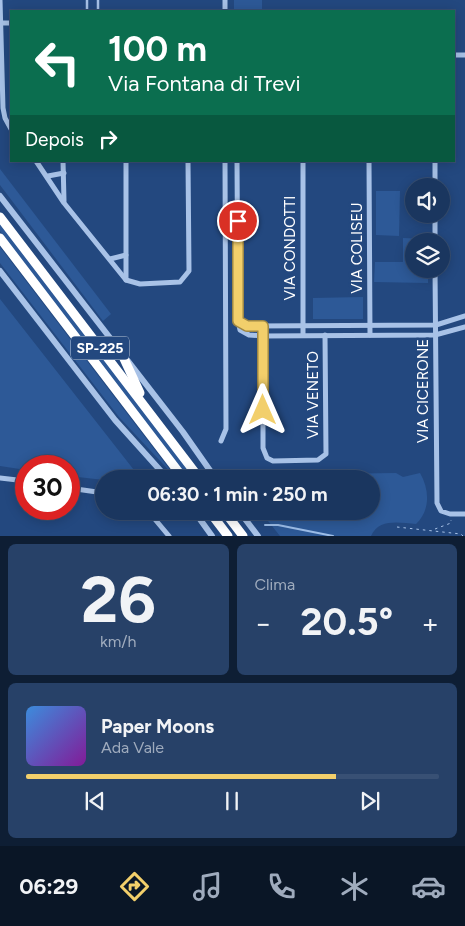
<!DOCTYPE html>
<html lang="pt">
<head>
<meta charset="utf-8">
<style>
  :root { --surface:#1a365f; --page:#274168; --text:#f1f3f6; --muted:#9fabbd; --line:#385074; --accent:#f2cf6b }
  body { margin:0; font-family:Figtree,sans-serif; background:var(--page); color:var(--text); height:100vh; display:flex; flex-direction:column; font-size:19px; white-space:nowrap }
  * { box-sizing:border-box; margin:0 }
  p { font-size:16px; color:var(--muted) }
  .icon { flex:none; width:28px; height:28px; fill:none; stroke:currentColor; stroke-width:2; stroke-linecap:round; stroke-linejoin:round }
  .map { position:relative; height:536px; overflow:hidden }
  .panel { display:flex; flex-direction:column; gap:8px; padding:8px; background:#0e1e34; flex:1 }
  .panel>* { flex:none }
  .hud { position:absolute; left:10px; top:10px; width:445px; height:152px; border-radius:0px; box-shadow:0 2px 12px #0003,0 0 0 1px var(--line); background:#0b6e4f; color:#fff; overflow:hidden }
  .buttons { position:absolute; left:405px; top:178px; display:grid; gap:10px }
  .buttons a { display:grid; place-items:center; width:45px; height:45px; border-radius:50%; background:var(--surface); box-shadow:0 2px 12px #0003,0 0 0 1px var(--line); font-size:25px }
  .speed { position:absolute; left:15px; top:455px; display:flex; gap:10px; font-size:25px; font-weight:700; text-align:center }
  .speed>* { display:grid; place-content:center; width:65px; height:65px; border-radius:50%; background:var(--surface); box-shadow:0 2px 12px #0003,0 0 0 1px var(--line); line-height:1 }
  .speed .limit { border:8px solid #d22; background:#fff; color:#111 }
  .pin { position:absolute; display:grid; place-items:center; width:42px; height:42px; color:#fff; margin:-21px; border:2px solid #fff; border-radius:50%; box-shadow:0 1px 5px #0007 }
  .me { position:absolute; width:55px; margin:-28px; rotate:0deg; stroke-linejoin:round; filter:drop-shadow(0 0 4px #0008) }
  .turn { display:flex; align-items:center; gap:18px; height:105px; padding:0 15px; font-size:22px }
  .turn .icon { width:65px; height:65px; stroke-width:2.5 }
  .turn b { display:block; font-size:35px; line-height:42px }
  .then { display:flex; align-items:center; height:48px; padding:0 15px; background:#0003; gap:10px; font-size:19px }
  .big { font-size:38px; font-weight:700; line-height:1.1 }
  .panel .card { flex:1; display:flex; flex-direction:column; justify-content:center; gap:8px; min-width:0; padding:0 18px; border-radius:8px; background:var(--page) }
  .panel .dial { align-items:center; gap:0 }
  .dial b { font-size:65px; line-height:1 }
  .song { display:flex; align-items:center; gap:15px }
  .cover { width:60px; height:60px; border-radius:8px; background:linear-gradient(135deg,hsl(210 70% 55%),hsl(290 70% 35%)) }
  .played { height:5px; border-radius:2px; background:linear-gradient(90deg,var(--accent) 75%,var(--line) 75%) }
  .keys { display:flex; justify-content:space-around; direction:ltr }
  .heat { display:flex; justify-content:space-between; align-items:center; font-size:28px; direction:ltr }
  .panel .tiles { flex:1; display:grid; gap:8px; grid-template-columns:1fr 1fr }
  .card:last-child { grid-column:span 2 }
  .trip { position:absolute; left:95px; top:470px; width:285px; height:50px; border-radius:25px; background:var(--surface); box-shadow:0 2px 12px #0003,0 0 0 1px var(--line); font-weight:700; line-height:50px; text-align:center }
  .tabs { display:flex; height:80px; justify-content:space-around; align-items:center; background:#0a1626; color:var(--muted) }
  .tabs .icon { width:35px; height:35px }
  .tabs .current { color:var(--accent) }
  .tabs b { font-size:22px; color:var(--text) }
  .map>svg:first-child { display:block }
  .green { fill:#2d5997 }
  .lines { fill:none; stroke-linecap:round; stroke-linejoin:round }
  .stream { stroke:#9cbde8; stroke-width:2 }
  .path { stroke:#a8c2e7; stroke-width:1; stroke-dasharray:2.5 4; stroke-linecap:butt }
  .service { stroke:#a8c2e7; stroke-width:2.5 }
  .minor { stroke:#a8c2e7; stroke-width:5 }
  .tertiary { stroke:#a8c2e7; stroke-width:6 }
  .motorway { stroke:#fff; stroke-width:9 }
  .route-casing { stroke:#9d8746; stroke-width:12 }
  .route { stroke:#f2cf6b; stroke-width:9 }
  .labels { text-anchor:middle; stroke-width:5; stroke-linejoin:round; paint-order:stroke }
  .shield { fill:#23487f; stroke:#bdc8d9; stroke-width:1 }
  .shield-label { font-size:14px; font-weight:bold; fill:#fff }
  .street-label { font-size:15px; fill:#fff; stroke:#23487f }
</style>
</head>
<body>
<div class="map">
<svg width="465" height="536" viewBox="0 0 465 536">
  <rect width="100%" height="100%" fill="#23487f"/>
  <!-- green -->
  <g class="green">
    <polygon points="234,0 262,0 262,11 234,10"/>
    <polygon points="0,169 111,314 103,321 0,185"/>
    <polygon points="376,191 400,191 399,236 376,235"/>
    <polygon points="0,223 196,479 188,479 0,231"/>
    <polygon points="403,238 428,239 428,241 414,241 414,269 428,269 428,283 374,282 375,262 403,262"/>
    <polygon points="0,247 177,479 119,417 0,263"/>
    <polygon points="363,297 363,319 313,319 313,298"/>
    <polygon points="0,299 141,479 104,480 69,476 69,466 26,466 26,470 0,466"/>
    <path d="M 396,473 L 403,477 L 420,473 C 430,490 430,511 416,524 C 400,523 379,518 371,536 L 280,536 L 260,511 L 371,511 L 371,479 L 247,479 L 263,475 Z"/>
  </g>
  <g class="lines">
    <!-- stream -->
    <polyline class="stream" points="265,525 278,525 333,536"/>
    <!-- path -->
    <g class="path">
      <polyline points="397,527 461,534 463,536"/>
      <polyline points="435,529 451,523 451,520"/>
    </g>
    <!-- service -->
    <g class="service">
      <polyline points="98,0 98,11"/>
      <polyline points="87,11 87,0"/>
    </g>
    <!-- minor -->
    <g class="minor">
      <polyline points="0,0 3,108 5,118 11,129"/>
      <polyline points="225,0 225,11"/>
      <polyline points="0,23 11,23"/>
      <polyline points="454,55 465,55"/>
      <polyline points="36,161 64,203 126,280 140,284 180,282 189,271 188,161"/>
      <polyline points="63,161 64,201"/>
      <polyline points="126,161 126,280"/>
      <polyline points="237,161 238,321 240,330 249,335 263,336 435,335 465,327"/>
      <polyline points="369,161 370,335"/>
      <polyline points="435,161 435,186"/>
      <polyline points="48,176 64,173"/>
      <polyline points="435,214 435,241"/>
      <polyline points="110,259 126,255"/>
      <polyline points="435,269 437,503 441,511 450,514 465,514"/>
      <polyline points="238,321 247,326 436,325 465,316"/>
      <polyline points="263,326 263,448 267,458 273,461 318,460 326,454 325,335"/>
      <polyline points="303,335 303,161"/>
      <polyline points="221,441 226,429 225,161"/>
      <polyline points="0,478 26,481"/>
      <polyline points="69,488 104,493"/>
      <polyline points="148,511 169,536"/>
    </g>
    <!-- tertiary -->
    <g class="tertiary">
      <polyline points="0,196 183,432 216,479"/>
      <polyline points="0,271 115,420 168,479"/>
      <polyline points="194,511 212,536"/>
      <polyline points="239,511 258,536"/>
    </g>
    <!-- motorway -->
    <g class="motorway">
      <polyline points="0,217 200,479"/>
      <polyline points="0,238 184,479"/>
      <polyline points="120,350 140,393"/>
      <polyline points="209,511 228,536"/>
      <polyline points="224,511 243,536"/>
    </g>
  </g>
  <g class="lines">
    <defs>
      <polyline id="route" points="238,221 238,321 247,326 263,326 263,410"/>
    </defs>
    <!-- route casing -->
    <use href="#route" class="route-casing"/>
    <!-- route -->
    <use href="#route" class="route"/>
  </g>
  <g class="labels">
    <!-- shield labels -->
    <rect class="shield" x="71" y="336.5" width="58" height="23" rx="4"/>
    <g class="shield-label">
      <text x="100" y="353">SP-225</text>
    </g>
    <!-- street labels -->
    <g class="street-label">
      <text transform="translate(290 248) rotate(-90)" y="5">VIA CONDOTTI</text>
      <text transform="translate(357 248) rotate(-90)" y="5">VIA COLISEU</text>
      <text transform="translate(423 391) rotate(-90)" y="5">VIA CICERONE</text>
      <text transform="translate(313 395) rotate(-90)" y="5">VIA VENETO</text>
    </g>
  </g>
</svg>
<div class="buttons">
<a><svg class="icon" aria-label="sound" viewBox="0 0 24 24"><path d="M4 9h4l5-4v14l-5-4H4zM17 9q2 3 0 6"/></svg></a>
<a><svg class="icon" aria-label="layers" viewBox="0 0 24 24"><path d="M12 4l9 5-9 5-9-5zM3 14l9 5 9-5"/></svg></a>
</div>
<div class="speed"><div class="limit">30</div></div>
<div class="pin" style="left:238px;top:221px;background:#d93025"><svg class="icon" aria-label="arrive" viewBox="0 0 24 24"><path d="M6 21V4h12l-3 4 3 4H6"/></svg></div>
<svg class="me" style="left:263px;top:410px" viewBox="-20 -20 40 40"><path d="M0-17L14 15 0 8-14 15z" fill="#f2cf6b" stroke="#fff" stroke-width="4"/></svg>
<div class="trip">06:30 · 1 min · 250 m</div>
<div class="hud">
<div class="turn"><svg class="icon" aria-label="left" viewBox="0 0 24 24"><path d="M17 20v-9H6M10 6l-5 5 5 5"/></svg><div><b>100 m</b>Via Fontana di Trevi</div></div>
<div class="then">Depois<svg class="icon" aria-label="right" viewBox="0 0 24 24"><path d="M7 20v-9h11M14 6l5 5-5 5"/></svg></div>
</div>
</div>
<section class="panel">
<div class="tiles">
<div class="card dial"><b>26</b><p>km/h</p></div>
<div class="card"><p>Clima</p>
<div class="heat"><a>−</a><b class="big">20.5°</b><a>+</a></div>
</div>
<div class="card">
<div class="song"><i class="cover"></i><div><b>Paper Moons</b><p>Ada Vale</p></div></div>
<div class="played"></div>
<div class="keys"><svg class="icon" aria-label="previous" viewBox="0 0 24 24"><path d="M18 5L8 12l10 7zM5 5v14"/></svg><svg class="icon" aria-label="pause" viewBox="0 0 24 24"><path d="M8 5v14M16 5v14"/></svg><svg class="icon" aria-label="next" viewBox="0 0 24 24"><path d="M6 5l10 7-10 7zM19 5v14"/></svg></div>
</div>
</div>
</section>
<nav class="tabs">
<b>06:29</b>
<svg class="icon current" aria-label="directions" viewBox="0 0 24 24"><path d="M12 3l9 9-9 9-9-9zM9 14v-3h6M13 9l2 2-2 2"/></svg>
<svg class="icon" aria-label="music" viewBox="0 0 24 24"><path d="M9 18V5l10-2v13"/><circle cx="6" cy="18" r="3"/><circle cx="16" cy="16" r="3"/></svg>
<svg class="icon" aria-label="phone" viewBox="0 0 24 24"><path d="M5 4h4l2 5-3 2q2 4 5 5l2-3 5 2v4C11 20 4 13 5 4z"/></svg>
<svg class="icon" aria-label="climate" viewBox="0 0 24 24"><path d="M12 3v18M4 7l16 10M4 17L20 7"/></svg>
<svg class="icon" aria-label="car" viewBox="0 0 24 24"><path d="M5 17H2v-5l4-1 3-4h7l3 4 3 1v5h-3M9 17h6M6 11h13"/><circle cx="7" cy="17" r="2"/><circle cx="17" cy="17" r="2"/></svg>
</nav>
</body>
</html>
